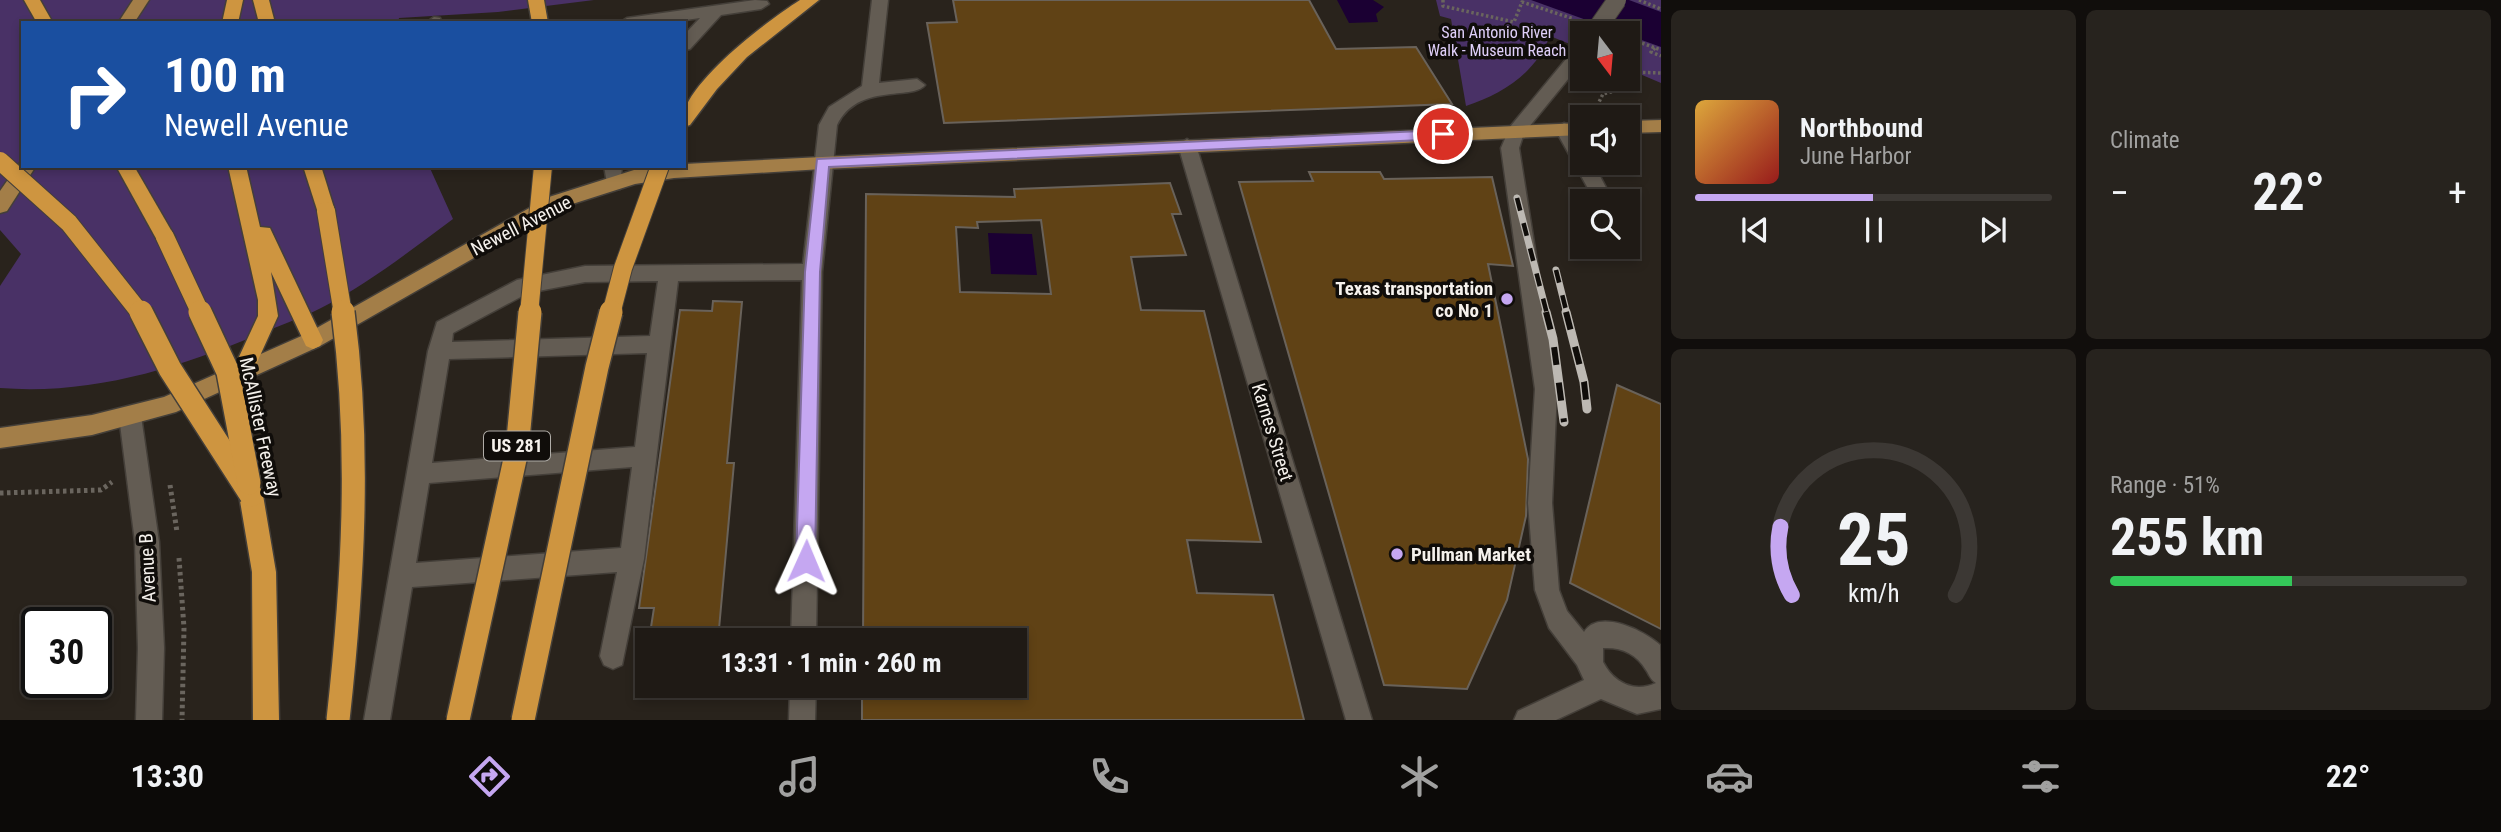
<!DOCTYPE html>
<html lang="en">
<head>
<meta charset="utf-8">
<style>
  :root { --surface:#1f1a15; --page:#27231e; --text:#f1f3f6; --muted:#a1a1a0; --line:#3c3834; --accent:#c5a7f1 }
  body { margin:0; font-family:"Roboto Condensed",sans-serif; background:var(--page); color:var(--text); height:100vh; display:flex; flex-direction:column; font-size:26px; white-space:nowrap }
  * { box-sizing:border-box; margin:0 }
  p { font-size:23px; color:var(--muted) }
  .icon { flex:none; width:38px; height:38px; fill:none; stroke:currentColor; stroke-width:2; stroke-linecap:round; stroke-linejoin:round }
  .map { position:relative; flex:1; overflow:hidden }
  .drawer { display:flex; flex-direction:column; gap:10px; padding:10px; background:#110e0c; width:840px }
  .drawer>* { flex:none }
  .hud { position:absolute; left:21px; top:21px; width:665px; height:147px; border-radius:0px; box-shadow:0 4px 10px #0003,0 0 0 2px var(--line); background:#1a4fa0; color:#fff; overflow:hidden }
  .needle { width:46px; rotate:164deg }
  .controls { position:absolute; left:1570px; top:21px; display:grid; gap:14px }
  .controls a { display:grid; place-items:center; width:70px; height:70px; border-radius:0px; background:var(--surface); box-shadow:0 4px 10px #0003,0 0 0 2px var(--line); font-size:35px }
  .speed { position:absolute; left:21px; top:607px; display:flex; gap:14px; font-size:35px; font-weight:700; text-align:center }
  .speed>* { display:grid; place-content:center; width:91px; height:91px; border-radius:50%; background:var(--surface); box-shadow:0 4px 10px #0003,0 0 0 2px var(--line); line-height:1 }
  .speed .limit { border:4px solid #111; border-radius:10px; background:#fff; color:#111 }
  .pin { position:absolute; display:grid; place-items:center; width:60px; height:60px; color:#fff; margin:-30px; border:4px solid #fff; border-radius:50%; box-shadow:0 2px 7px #0007 }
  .me { position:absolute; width:77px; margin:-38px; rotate:1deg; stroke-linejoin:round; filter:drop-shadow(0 0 5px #0008) }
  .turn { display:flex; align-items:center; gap:24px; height:147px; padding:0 28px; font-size:32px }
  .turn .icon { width:91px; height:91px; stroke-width:2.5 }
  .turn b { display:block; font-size:49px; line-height:60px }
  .big { font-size:52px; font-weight:700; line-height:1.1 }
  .drawer .widget { flex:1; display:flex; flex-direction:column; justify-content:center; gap:10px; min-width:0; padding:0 24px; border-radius:10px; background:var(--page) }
  .drawer .dial { align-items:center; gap:0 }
  .dial svg { height:182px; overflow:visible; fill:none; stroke:var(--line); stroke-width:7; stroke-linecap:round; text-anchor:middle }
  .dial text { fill:var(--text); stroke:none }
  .song { display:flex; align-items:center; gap:21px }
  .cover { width:84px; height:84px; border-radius:10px; background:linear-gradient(135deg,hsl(40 70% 55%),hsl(0 70% 35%)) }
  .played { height:7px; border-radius:4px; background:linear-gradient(90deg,var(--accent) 50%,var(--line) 50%) }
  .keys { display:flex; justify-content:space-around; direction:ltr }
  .heat { display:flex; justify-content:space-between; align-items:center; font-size:38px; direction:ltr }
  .charge { height:10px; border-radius:5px; background:linear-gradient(90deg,#34c759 51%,var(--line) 0) }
  .drawer .tiles { flex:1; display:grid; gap:10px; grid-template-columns:repeat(2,1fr) }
  .trip { position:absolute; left:635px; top:628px; width:392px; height:70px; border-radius:0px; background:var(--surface); box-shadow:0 4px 10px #0003,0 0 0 2px var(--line); font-weight:700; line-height:70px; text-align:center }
  .dock { display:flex; height:112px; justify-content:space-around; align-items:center; background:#0c0a08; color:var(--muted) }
  .dock .icon { width:49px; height:49px }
  .dock .active { color:var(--accent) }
  .dock b { font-size:32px; color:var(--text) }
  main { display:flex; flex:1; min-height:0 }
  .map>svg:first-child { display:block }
  .green { fill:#493166 }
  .water { fill:#1b0033 }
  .building { fill:#604215; stroke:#69625a; stroke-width:2; fill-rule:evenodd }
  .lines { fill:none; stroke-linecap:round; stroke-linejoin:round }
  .minor-casing { stroke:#443f39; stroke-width:3 }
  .major-casing { stroke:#443f39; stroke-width:3 }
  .highway-casing { stroke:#443f39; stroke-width:3 }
  .path-far1 { stroke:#6a655e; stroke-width:3.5; stroke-dasharray:2.5 2.5; stroke-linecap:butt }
  .path { stroke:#6a655e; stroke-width:5; stroke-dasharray:3.5 3.5; stroke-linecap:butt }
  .minor { fill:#635c53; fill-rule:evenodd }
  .major { fill:#a37e48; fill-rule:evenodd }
  .highway { fill:#ce9540; fill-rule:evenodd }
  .rail-far1-casing { stroke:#bdb9b3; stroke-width:7 }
  .rail-casing { stroke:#bdb9b3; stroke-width:9 }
  .rail-far1 { stroke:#100d0a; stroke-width:4.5; stroke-dasharray:13; stroke-linecap:butt }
  .rail { stroke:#100d0a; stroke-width:6; stroke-dasharray:18; stroke-linecap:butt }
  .minor-bridge-casing { stroke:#443f39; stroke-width:20; stroke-linecap:butt }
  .highway-bridge-far1-casing { stroke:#443f39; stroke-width:20; stroke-linecap:butt }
  .highway-bridge-casing { stroke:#443f39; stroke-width:26; stroke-linecap:butt }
  .minor-bridge { stroke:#635c53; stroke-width:18 }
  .highway-bridge-far1 { stroke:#ce9540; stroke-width:18 }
  .highway-bridge { stroke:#ce9540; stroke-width:23 }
  .route { fill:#c5a7f1; stroke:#806d9d; stroke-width:2 }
  .poi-dot { fill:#c5a7f1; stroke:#100d0a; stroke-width:2.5 }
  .labels { text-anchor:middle; stroke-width:7; stroke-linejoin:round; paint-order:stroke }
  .far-park-label { font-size:16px; fill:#e0d0fa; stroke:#100d0a }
  .shield { fill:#100d0a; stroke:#b0ada8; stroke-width:2 }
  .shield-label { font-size:18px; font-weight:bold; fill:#f5f1ec }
  .street-label { font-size:19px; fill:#f5f1ec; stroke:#100d0a }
  .poi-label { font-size:19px; font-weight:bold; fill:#f5f1ec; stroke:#100d0a; text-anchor:end }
</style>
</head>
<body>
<main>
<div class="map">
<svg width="1661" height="720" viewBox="0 0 1661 720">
  <rect width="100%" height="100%" fill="#29231c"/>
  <!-- green -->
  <g class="green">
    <path d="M 0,0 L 594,0 L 498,12 L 399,18 L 398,23 L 23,23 L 23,166 L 429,166 L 453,219 C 411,250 368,284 321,308 C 301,318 278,326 257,335 C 175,369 90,395 0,388 L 0,286 L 21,254 L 0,230 Z"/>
    <path d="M 1436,0 L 1661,0 L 1661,83 L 1628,69 L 1628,33 L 1582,33 L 1582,49 L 1550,36 C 1535,74 1502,94 1466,106 L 1451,19 L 1440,16 Z"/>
  </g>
  <!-- water -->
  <g class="water">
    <polygon points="1337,0 1373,0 1384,7 1376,14 1378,22 1349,23"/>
    <polygon points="1531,0 1629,0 1661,12 1661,47"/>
    <polygon points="988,233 1032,234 1037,275 991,274"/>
  </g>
  <!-- building -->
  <g class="building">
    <polygon points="953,0 1309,0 1336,49 1416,47 1452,104 944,123 927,23 957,22"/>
    <polygon points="1309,172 1380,172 1384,179 1492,177 1513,266 1488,264 1528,459 1526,516 1507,600 1467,689 1384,685 1239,182 1313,181"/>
    <path d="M 1170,183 L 1181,214 L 1172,214 L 1186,255 L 1131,257 L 1141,310 L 1204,311 L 1261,542 L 1187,540 L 1197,593 L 1273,595 L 1304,720 L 862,720 L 862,686 L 1015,686 L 1015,640 L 863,640 L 866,194 L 1015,197 L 1014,189 ZM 1041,220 L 1051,294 L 960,292 L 956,227 L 978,228 L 977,222 Z"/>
    <polygon points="713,301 742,302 727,463 734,463 718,640 649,640 654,608 639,608 680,310 712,311"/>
    <polygon points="1617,385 1661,404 1661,629 1570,583"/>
  </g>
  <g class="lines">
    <defs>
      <g id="minor">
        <polygon points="755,0 767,1 769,4 761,9 721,15 690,49 684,50 684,35 700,18 664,23 619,23 627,18"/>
        <path d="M 872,0 L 888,0 L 879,83 L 917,79 L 925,85 C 912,101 858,82 837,125 L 822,272 L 816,640 L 791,640 L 802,280 L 678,281 L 644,559 L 622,665 L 613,669 L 604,665 L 600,656 L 617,572 L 412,587 L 390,720 L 364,720 L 428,351 L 437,322 L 517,280 L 585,266 L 803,264 L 819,125 L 829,107 L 862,86 ZM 658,281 L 650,336 L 452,342 L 453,333 L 528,293 L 585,282 ZM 647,353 L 635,447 L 432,463 L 449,359 ZM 632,467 L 621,548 L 416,563 L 429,483 Z"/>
        <polygon points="434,17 440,18 442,23 426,23"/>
        <path d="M 1582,46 L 1582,62 L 1524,133 L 1519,148 L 1557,389 L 1552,503 L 1559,590 L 1567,611 L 1584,632 C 1599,608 1645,631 1660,645 L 1661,709 L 1637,714 L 1601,699 L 1556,720 L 1514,720 L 1518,711 L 1584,680 L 1577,665 L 1549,628 L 1535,590 L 1528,503 L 1535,389 L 1501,148 L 1510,127 L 1576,47 ZM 1603,648 C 1621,647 1636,653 1646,670 C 1650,676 1650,679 1656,683 C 1634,693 1614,683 1603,662 Z"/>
        <polygon points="1564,123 1570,125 1582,145 1582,163 1593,163 1611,197 1609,201 1595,201 1555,129"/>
        <polygon points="1187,139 1196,145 1372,720 1346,720 1178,145"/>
        <polygon points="604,166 622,166 620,189 608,189"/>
        <polygon points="130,406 138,409 141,416 159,542 164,648 162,720 136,720 138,648 135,542 119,416 122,409"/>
        <polygon points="790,686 816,686 815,720 789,720"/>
      </g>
      <g id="major">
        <polygon points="133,0 149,0 134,23 118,23"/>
        <polygon points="1661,120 1661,132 1628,133 1628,121"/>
        <polygon points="1582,123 1582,135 822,169 674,178 635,184 563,207 320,346 176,412 92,435 0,448 0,428 92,415 164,397 306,334 549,197 634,170 684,164 822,157"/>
        <polygon points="21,161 23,166 36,166 7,211 0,213 0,191"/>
      </g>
      <g id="highway">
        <polygon points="24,0 40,0 53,23 37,23"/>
        <polygon points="227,0 243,0 238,23 222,23"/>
        <polygon points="253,0 269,0 275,23 259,23"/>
        <polygon points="528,0 544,0 548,23 532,23"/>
        <path d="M 800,0 L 819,0 L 747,57 L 717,89 L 690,125 L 684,127 C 684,120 683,112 686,106 C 704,69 766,22 800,0 Z"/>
        <polygon points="116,166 134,166 175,237 172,242 158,242"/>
        <polygon points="228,166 246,166 260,227 270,228 323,340 320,346 313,349 306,346 271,272 278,316 249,380 242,383 235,380 231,374 258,316 258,300"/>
        <polygon points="303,166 321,166 335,211 333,216 319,216"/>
        <polygon points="251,484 259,488 263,495 276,572 279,720 253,720 252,572 239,495 243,488"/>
      </g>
    </defs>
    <!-- minor casing -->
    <use href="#minor" class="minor-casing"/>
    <!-- major casing -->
    <use href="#major" class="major-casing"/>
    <!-- highway casing -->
    <use href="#highway" class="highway-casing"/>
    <!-- path-far1 -->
    <g class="path-far1">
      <polyline points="1443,0 1443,6 1514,22 1522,2 1574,19"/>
      <polyline points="1639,0 1661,9"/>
      <polyline points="1628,38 1661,50"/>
      <polyline points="1655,48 1651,52 1661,56"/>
      <polyline points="1628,72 1661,73"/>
      <polyline points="1597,106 1603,94 1615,91 1623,79"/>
    </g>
    <!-- path -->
    <g class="path">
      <polyline points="170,485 177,532"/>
      <polyline points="0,493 101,490 112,482"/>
      <polyline points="179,558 184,628 182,720"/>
    </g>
    <!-- minor -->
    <use href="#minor" class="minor"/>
    <!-- major -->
    <use href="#major" class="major"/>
    <!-- highway -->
    <use href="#highway" class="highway"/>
    <defs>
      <g id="rail-far1">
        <polyline points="1517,198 1547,314"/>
        <polyline points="1556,270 1567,314"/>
      </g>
      <g id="rail">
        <polyline points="1546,312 1553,339 1564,422"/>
        <polyline points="1566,312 1584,382 1587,409"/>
      </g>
    </defs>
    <!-- rail-far1 casing -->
    <use href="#rail-far1" class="rail-far1-casing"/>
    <!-- rail casing -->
    <use href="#rail" class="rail-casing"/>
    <!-- rail-far1 -->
    <use href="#rail-far1" class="rail-far1"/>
    <!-- rail -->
    <use href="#rail" class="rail"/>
    <defs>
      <polyline id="minor-bridge" points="1594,33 1617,0"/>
      <g id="highway-bridge-far1">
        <polyline points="0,161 69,223 141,314"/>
        <polyline points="326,211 343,314"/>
        <polyline points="165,237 201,314"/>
        <polyline points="529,314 543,166"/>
        <polyline points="611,314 623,268 660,166"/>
      </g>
      <g id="highway-bridge">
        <polyline points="141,312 170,369 251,495"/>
        <polyline points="200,312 228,372 249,483"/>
        <path d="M 338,720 C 353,584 361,448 343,312"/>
        <polyline points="458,720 517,450 530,312"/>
        <polyline points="523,720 597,367 611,312"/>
      </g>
    </defs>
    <!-- minor-bridge casing -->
    <use href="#minor-bridge" class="minor-bridge-casing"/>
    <!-- highway-bridge-far1 casing -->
    <use href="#highway-bridge-far1" class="highway-bridge-far1-casing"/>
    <!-- highway-bridge casing -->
    <use href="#highway-bridge" class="highway-bridge-casing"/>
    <!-- minor-bridge -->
    <use href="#minor-bridge" class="minor-bridge"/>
    <!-- highway-bridge-far1 -->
    <use href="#highway-bridge-far1" class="highway-bridge-far1"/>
    <!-- highway-bridge -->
    <use href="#highway-bridge" class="highway-bridge"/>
  </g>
  <!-- route -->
  <polygon class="route" points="1443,130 1449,134 1443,139 829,167 820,272 815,561 812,568 806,570 799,568 796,561 805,272 817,159"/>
  <!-- markers -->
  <g class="poi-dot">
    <circle cx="1507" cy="299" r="7"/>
    <circle cx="1397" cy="554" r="7"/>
  </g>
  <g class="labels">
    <!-- far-park labels -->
    <g class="far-park-label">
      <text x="1497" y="38">San Antonio River<tspan x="1497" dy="18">Walk - Museum Reach</tspan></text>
    </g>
    <!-- shield labels -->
    <rect class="shield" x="484" y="431.5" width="66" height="29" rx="5"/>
    <g class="shield-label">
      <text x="517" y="452">US 281</text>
    </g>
    <!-- street labels -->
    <g class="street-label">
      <text transform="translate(521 225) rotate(-27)" y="7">Newell Avenue</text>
      <text transform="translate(261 427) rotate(78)" y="7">McAllister Freeway</text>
      <text transform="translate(1273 432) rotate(73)" y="7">Karnes Street</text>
      <text transform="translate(147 568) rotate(-93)" y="7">Avenue B</text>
    </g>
    <!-- poi labels -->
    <g class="poi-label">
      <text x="1493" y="295">Texas transportation<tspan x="1493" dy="22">co No 1</tspan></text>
      <text x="1411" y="561" text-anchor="start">Pullman Market</text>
    </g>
  </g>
</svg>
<div class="controls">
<a><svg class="needle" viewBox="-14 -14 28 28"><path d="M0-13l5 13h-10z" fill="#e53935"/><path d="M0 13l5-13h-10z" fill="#a1a1a0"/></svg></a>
<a><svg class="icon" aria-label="sound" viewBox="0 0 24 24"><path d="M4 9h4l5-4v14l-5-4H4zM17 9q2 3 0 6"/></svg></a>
<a><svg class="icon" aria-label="search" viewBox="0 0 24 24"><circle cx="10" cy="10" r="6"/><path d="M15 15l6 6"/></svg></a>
</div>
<div class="speed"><div class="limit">30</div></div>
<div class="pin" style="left:1443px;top:134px;background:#d93025"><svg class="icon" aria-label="arrive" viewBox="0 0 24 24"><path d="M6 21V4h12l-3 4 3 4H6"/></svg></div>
<svg class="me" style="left:806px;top:561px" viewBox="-20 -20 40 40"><path d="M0-17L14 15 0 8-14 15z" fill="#c5a7f1" stroke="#fff" stroke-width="4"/></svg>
<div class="trip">13:31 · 1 min · 260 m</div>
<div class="hud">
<div class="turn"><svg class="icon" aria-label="right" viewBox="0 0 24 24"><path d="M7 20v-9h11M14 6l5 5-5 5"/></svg><div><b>100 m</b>Newell Avenue</div></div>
</div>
</div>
<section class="drawer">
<div class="tiles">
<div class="widget">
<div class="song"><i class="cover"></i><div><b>Northbound</b><p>June Harbor</p></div></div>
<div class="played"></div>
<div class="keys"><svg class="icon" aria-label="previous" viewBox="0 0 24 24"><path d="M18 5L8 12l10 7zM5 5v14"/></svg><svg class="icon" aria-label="pause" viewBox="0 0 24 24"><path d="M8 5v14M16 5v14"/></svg><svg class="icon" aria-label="next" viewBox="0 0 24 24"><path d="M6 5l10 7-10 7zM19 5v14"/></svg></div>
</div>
<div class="widget"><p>Climate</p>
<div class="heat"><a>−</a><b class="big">22°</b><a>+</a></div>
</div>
<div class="widget dial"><svg viewBox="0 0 100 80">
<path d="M14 69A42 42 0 1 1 86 69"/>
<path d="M14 69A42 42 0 0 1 9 39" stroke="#c5a7f1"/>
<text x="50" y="56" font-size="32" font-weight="700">25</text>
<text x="50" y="72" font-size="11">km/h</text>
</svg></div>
<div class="widget"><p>Range · 51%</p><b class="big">255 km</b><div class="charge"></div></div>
</div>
</section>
</main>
<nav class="dock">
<b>13:30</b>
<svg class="icon active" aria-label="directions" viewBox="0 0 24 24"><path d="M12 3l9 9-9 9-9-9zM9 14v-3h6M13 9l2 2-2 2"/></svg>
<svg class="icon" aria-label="music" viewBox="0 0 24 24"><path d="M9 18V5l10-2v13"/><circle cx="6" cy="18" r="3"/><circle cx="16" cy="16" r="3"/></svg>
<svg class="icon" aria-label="phone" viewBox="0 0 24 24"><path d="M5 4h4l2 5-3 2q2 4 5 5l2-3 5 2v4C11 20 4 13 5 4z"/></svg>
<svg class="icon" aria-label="climate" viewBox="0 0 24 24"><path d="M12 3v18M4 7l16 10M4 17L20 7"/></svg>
<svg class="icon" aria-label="car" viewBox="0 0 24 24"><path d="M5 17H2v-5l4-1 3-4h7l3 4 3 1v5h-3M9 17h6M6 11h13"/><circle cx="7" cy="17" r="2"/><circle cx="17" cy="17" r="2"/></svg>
<svg class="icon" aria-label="filters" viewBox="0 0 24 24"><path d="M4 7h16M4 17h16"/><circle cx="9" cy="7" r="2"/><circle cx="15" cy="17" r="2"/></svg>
<b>22°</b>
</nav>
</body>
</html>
